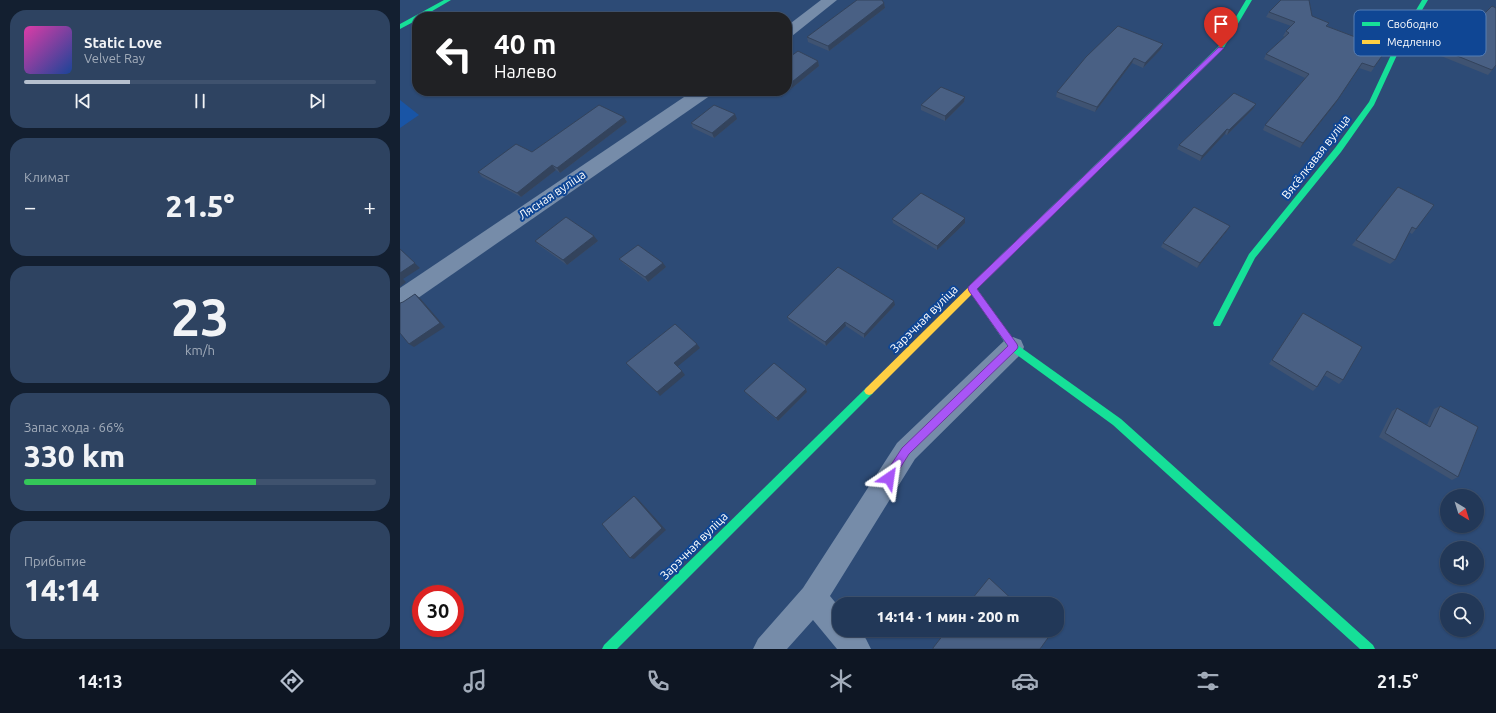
<!DOCTYPE html>
<html lang="ru">
<head>
<meta charset="utf-8">
<style>
  :root { --surface:#223858; --page:#2e4361; --text:#f1f3f6; --muted:#a2acba; --line:#3f526e; --accent:#b6c0cf }
  body { margin:0; font-family:Ubuntu,sans-serif; background:var(--page); color:var(--text); height:100vh; display:flex; flex-direction:column; font-size:15px; white-space:nowrap }
  * { box-sizing:border-box; margin:0 }
  p { font-size:13px; color:var(--muted) }
  .icon { flex:none; width:22px; height:22px; fill:none; stroke:currentColor; stroke-width:2; stroke-linecap:round; stroke-linejoin:round }
  .map { position:relative; flex:1; overflow:hidden }
  .panel { display:flex; flex-direction:column; gap:10px; padding:10px; background:#131f30; width:400px }
  .panel>* { flex:none }
  .top-card { position:absolute; left:12px; top:12px; width:380px; height:84px; border-radius:16px; box-shadow:0 1px 3px #0004,0 0 0 1px var(--line); background:#202124; color:#fff; overflow:hidden }
  .needle { width:26px; rotate:142deg }
  .buttons { position:absolute; left:1040px; top:489px; display:grid; gap:8px }
  .buttons a { display:grid; place-items:center; width:44px; height:44px; border-radius:50%; background:var(--surface); box-shadow:0 1px 3px #0004,0 0 0 1px var(--line); font-size:20px }
  .speed { position:absolute; left:12px; top:585px; display:flex; gap:8px; font-size:20px; font-weight:700; text-align:center }
  .speed>* { display:grid; place-content:center; width:52px; height:52px; border-radius:50%; background:var(--surface); box-shadow:0 1px 3px #0004,0 0 0 1px var(--line); line-height:1 }
  .speed .limit { border:6px solid #d22; background:#fff; color:#111 }
  .pin { position:absolute; display:grid; place-items:center; width:34px; height:34px; color:#fff; margin:-41px -17px; border-radius:50% 50% 50% 0; rotate:-45deg; box-shadow:0 0 4px #0007 }
  .pin .icon { rotate:45deg }
  .me { position:absolute; width:44px; margin:-22px; rotate:32deg; stroke-linejoin:round; filter:drop-shadow(0 0 3px #0008) }
  .turn { display:flex; align-items:center; gap:14px; height:84px; padding:0 16px; font-size:18px }
  .turn .icon { width:52px; height:52px; stroke-width:2.5 }
  .turn b { display:block; font-size:28px; line-height:34px }
  .big { font-size:30px; font-weight:800; line-height:1.1 }
  .panel .widget { flex:1; display:flex; flex-direction:column; justify-content:center; gap:6px; min-width:0; padding:0 14px; border-radius:16px; background:var(--page) }
  .panel .dial { align-items:center; gap:0 }
  .dial b { font-size:52px; line-height:1 }
  .song { display:flex; align-items:center; gap:12px }
  .cover { width:48px; height:48px; border-radius:6px; background:linear-gradient(135deg,hsl(320 70% 55%),hsl(220 70% 35%)) }
  .played { height:4px; border-radius:2px; background:linear-gradient(90deg,var(--accent) 30%,var(--line) 30%) }
  .keys { display:flex; justify-content:space-around; direction:ltr }
  .heat { display:flex; justify-content:space-between; align-items:center; font-size:22px; direction:ltr }
  .charge { height:6px; border-radius:3px; background:linear-gradient(90deg,#34c759 66%,var(--line) 0) }
  .trip { position:absolute; left:432px; top:597px; width:232px; height:40px; border-radius:16px; background:var(--surface); box-shadow:0 1px 3px #0004,0 0 0 1px var(--line); font-weight:800; line-height:40px; text-align:center }
  .menu { display:flex; height:64px; justify-content:space-around; align-items:center; background:#0e1623; color:var(--muted) }
  .menu .icon { width:28px; height:28px }
  .menu .selected { color:var(--accent) }
  .menu b { font-size:18px; color:var(--text) }
  main { display:flex; flex:1; min-height:0 }
  .map>svg:first-child { display:block }
  .green { fill:#1955a6 }
  .lines { fill:none; stroke-linecap:round; stroke-linejoin:round }
  .street { fill:#768ca9; fill-rule:evenodd }
  .fast { fill:#16e098; fill-rule:evenodd }
  .slow { fill:#ffcf43; fill-rule:evenodd }
  .wall { fill:#3f5372 }
  .shaded-wall { fill:#33435c }
  .building { fill:#496084; stroke:#33435c }
  .route { fill:#a855f7; stroke:#6d37a1 }
  .labels { text-anchor:middle; stroke-width:4; stroke-linejoin:round; paint-order:stroke }
  .street-label { font-size:12px; fill:#fff; stroke:#0f4694 }
  .key { fill:#0f4694; stroke:#577eb4; stroke-width:1 }
  .key-label { font-size:11px; fill:#fff }
</style>
</head>
<body>
<main>
<section class="panel">
<div class="widget">
<div class="song"><i class="cover"></i><div><b>Static Love</b><p>Velvet Ray</p></div></div>
<div class="played"></div>
<div class="keys"><svg class="icon" aria-label="previous" viewBox="0 0 24 24"><path d="M18 5L8 12l10 7zM5 5v14"/></svg><svg class="icon" aria-label="pause" viewBox="0 0 24 24"><path d="M8 5v14M16 5v14"/></svg><svg class="icon" aria-label="next" viewBox="0 0 24 24"><path d="M6 5l10 7-10 7zM19 5v14"/></svg></div>
</div>
<div class="widget"><p>Климат</p>
<div class="heat"><a>−</a><b class="big">21.5°</b><a>+</a></div>
</div>
<div class="widget dial"><b>23</b><p>km/h</p></div>
<div class="widget"><p>Запас хода · 66%</p><b class="big">330 km</b><div class="charge"></div></div>
<div class="widget"><p>Прибытие</p><b class="big">14:14</b></div>
</section>
<div class="map">
<svg width="1096" height="649" viewBox="0 0 1096 649">
  <rect width="100%" height="100%" fill="#2d4b76"/>
  <!-- green -->
  <polygon class="green" points="0,100 19,115 0,128"/>
  <g class="lines">
    <!-- street -->
    <g class="street">
      <polygon points="421,0 437,0 392,36 387,38 387,26"/>
      <polygon points="293,91 313,91 311,95 8,305 0,308 0,288"/>
      <polygon points="613,337 621,340 624,347 621,354 515,459 430,596 439,607 439,630 459,630 466,639 471,649 437,649 413,620 387,649 353,649 358,639 403,588 497,443 605,340"/>
    </g>
    <!-- fast -->
    <g class="fast">
      <polygon points="44,0 51,0 22,17 17,17 17,20 0,29 0,24"/>
      <polygon points="846,0 852,0 823,49 602,264 596,264 595,262 596,260 818,47"/>
      <polygon points="1022,0 1028,0 1003,42 974,105 941,152 855,258 820,326 814,326 813,323 849,254 935,148 969,102 997,42"/>
      <polygon points="572,284 575,286 616,344 721,419 973,645 975,649 960,649 713,425 610,350 569,290 568,288 569,286"/>
      <polygon points="469,387 472,388 474,391 472,394 217,649 202,649 204,645 466,388"/>
    </g>
    <!-- slow -->
    <polygon class="slow" points="599,259 603,262 602,264 472,394 469,395 466,394 464,391 466,388 596,260"/>
  </g>
  <!-- wall -->
  <g class="wall">
    <polygon points="484,3 485,8 429,51 408,42 407,37"/>
    <polygon points="869,12 912,16 929,23 927,26 987,49 971,72 959,68 935,104 900,148 863,130 865,125 905,78 864,59 866,54 885,37 883,36 886,31 891,26 866,17"/>
    <polygon points="1059,24 1096,66 1088,75 1036,54"/>
    <polygon points="763,44 761,49 743,68 732,63 695,112 656,97 657,92"/>
    <polygon points="418,61 419,66 381,97 369,91 387,91"/>
    <polygon points="565,97 564,102 545,121 521,110 521,105"/>
    <polygon points="856,104 853,109 827,135 825,134 800,161 777,149 779,145"/>
    <polygon points="224,117 227,122 160,173 156,170 121,197 82,177 78,172"/>
    <polygon points="337,119 314,138 293,128 291,123"/>
    <polygon points="994,192 1016,229 1012,234 1009,232 995,260 990,264 952,245"/>
    <polygon points="565,218 565,223 537,250 493,223 492,219"/>
    <polygon points="830,226 827,231 797,268 761,247 763,243"/>
    <polygon points="135,241 198,241 167,265 139,245"/>
    <polygon points="219,259 266,267 248,282 223,263"/>
    <polygon points="495,305 464,338 446,326 426,346 389,321 387,317"/>
    <polygon points="903,313 943,380 939,384 924,375 917,387 913,391 869,364 900,317"/>
    <polygon points="406,389 407,392 378,421 347,394 344,391"/>
    <polygon points="1040,406 1058,477 1052,480 979,437 992,411 997,408 1027,425 1034,409"/>
  </g>
  <!-- shaded-wall -->
  <g class="shaded-wall">
    <polygon points="484,3 485,8 429,51 428,46"/>
    <polygon points="763,44 761,49 743,68 745,63"/>
    <polygon points="734,58 732,63 695,112 697,107"/>
    <polygon points="418,61 419,66 381,97 379,92 380,91 387,91 387,86"/>
    <polygon points="962,63 935,104 900,148 903,143"/>
    <polygon points="565,97 564,102 545,121 545,116"/>
    <polygon points="856,104 853,109 827,135 829,130"/>
    <polygon points="335,114 337,119 314,138 312,133"/>
    <polygon points="224,117 227,122 160,173 157,168"/>
    <polygon points="827,129 825,134 800,161 802,156"/>
    <polygon points="152,165 156,170 121,197 117,193"/>
    <polygon points="565,218 565,223 537,250 537,246"/>
    <polygon points="830,226 827,231 797,268 800,263"/>
    <polygon points="194,236 198,241 167,265 163,260"/>
    <polygon points="0,249 20,268 3,279 6,282 0,287"/>
    <polygon points="263,263 266,267 248,282 245,277"/>
    <polygon points="15,294 20,298 45,327 14,347 9,344"/>
    <polygon points="494,301 495,305 464,338 464,334"/>
    <polygon points="445,322 446,326 426,346 425,342"/>
    <polygon points="297,344 300,348 277,367 274,363"/>
    <polygon points="282,371 285,375 260,396 257,392"/>
    <polygon points="406,389 407,392 378,421 376,418"/>
    <polygon points="234,496 238,499 266,530 234,559 230,558"/>
  </g>
  <!-- building -->
  <g class="building">
    <polygon points="457,0 482,0 484,3 428,46 407,37"/>
    <polygon points="881,0 909,0 912,16 929,23 926,26 987,49 974,67 962,63 938,99 903,143 865,125 909,74 866,54 889,33 886,31 895,22 869,12"/>
    <polygon points="1092,6 1096,8 1096,65 1092,70 1040,49 1059,24 1070,28"/>
    <polygon points="718,26 763,44 745,63 734,58 697,107 657,92 686,57"/>
    <polygon points="398,51 418,61 387,86 387,59"/>
    <polygon points="541,87 565,97 545,116 521,105"/>
    <polygon points="834,93 856,104 829,130 827,129 802,156 779,145"/>
    <polygon points="199,105 224,117 157,168 152,165 117,193 78,172 116,144 132,152"/>
    <polygon points="314,105 335,114 312,133 291,123"/>
    <polygon points="998,187 1034,205 1016,229 1012,227 995,260 956,240"/>
    <polygon points="521,193 565,218 537,246 492,219"/>
    <polygon points="794,207 830,226 800,263 763,243"/>
    <polygon points="166,217 194,236 163,260 135,241"/>
    <polygon points="238,245 263,263 245,277 219,259"/>
    <polygon points="0,249 15,263 0,273"/>
    <polygon points="438,267 494,301 464,334 445,322 425,342 387,317"/>
    <polygon points="15,294 40,323 9,344 0,333 0,303 3,302"/>
    <polygon points="903,313 962,347 943,380 927,371 917,387 872,360"/>
    <polygon points="275,324 297,344 274,363 282,371 257,392 226,363"/>
    <polygon points="374,363 406,389 376,418 344,391"/>
    <polygon points="1040,406 1078,427 1058,477 985,433 997,408 1030,427"/>
    <polygon points="234,496 262,528 230,558 202,524"/>
    <polygon points="589,578 617,604 568,604"/>
    <polygon points="547,630 645,630 650,635 640,649 533,649 533,648"/>
  </g>
  <!-- route -->
  <polygon class="route" points="819,47 824,48 577,289 617,344 618,347 617,349 509,454 492,481 489,483 485,481 483,478 485,474 502,448 608,346 569,291 568,288 569,286"/>
  <g class="labels">
    <!-- street labels -->
    <g class="street-label">
      <text transform="translate(916 157) rotate(-52)" y="4">Вясёлкавая вуліца</text>
      <text transform="translate(152 195) rotate(-34)" y="4">Лясная вуліца</text>
      <text transform="translate(524 319) rotate(-45)" y="4">Зарэчная вуліца</text>
      <text transform="translate(294 546) rotate(-45)" y="4">Зарэчная вуліца</text>
    </g>
  </g>
  <!-- legend -->
  <rect x="954" y="10" width="132" height="46" rx="6" class="key"/>
  <rect x="962" y="22" width="18" height="4" fill="#16e098"/>
  <rect x="962" y="40" width="18" height="4" fill="#ffcf43"/>
  <g class="key-label">
    <text x="987" y="28">Свободно</text>
    <text x="987" y="46">Медленно</text>
  </g>
</svg>
<div class="buttons">
<a><svg class="needle" viewBox="-14 -14 28 28"><path d="M0-13l5 13h-10z" fill="#e53935"/><path d="M0 13l5-13h-10z" fill="#a2acba"/></svg></a>
<a><svg class="icon" aria-label="sound" viewBox="0 0 24 24"><path d="M4 9h4l5-4v14l-5-4H4zM17 9q2 3 0 6"/></svg></a>
<a><svg class="icon" aria-label="search" viewBox="0 0 24 24"><circle cx="10" cy="10" r="6"/><path d="M15 15l6 6"/></svg></a>
</div>
<div class="speed"><div class="limit">30</div></div>
<div class="pin" style="left:821px;top:48px;background:#d93025"><svg class="icon" aria-label="arrive" viewBox="0 0 24 24"><path d="M6 21V4h12l-3 4 3 4H6"/></svg></div>
<svg class="me" style="left:489px;top:478px" viewBox="-20 -20 40 40"><path d="M0-17L14 15 0 8-14 15z" fill="#a855f7" stroke="#fff" stroke-width="4"/></svg>
<div class="trip">14:14 · 1 мин · 200 m</div>
<div class="top-card">
<div class="turn"><svg class="icon" aria-label="left" viewBox="0 0 24 24"><path d="M17 20v-9H6M10 6l-5 5 5 5"/></svg><div><b>40 m</b>Налево</div></div>
</div>
</div>
</main>
<nav class="menu">
<b>14:13</b>
<svg class="icon selected" aria-label="directions" viewBox="0 0 24 24"><path d="M12 3l9 9-9 9-9-9zM9 14v-3h6M13 9l2 2-2 2"/></svg>
<svg class="icon" aria-label="music" viewBox="0 0 24 24"><path d="M9 18V5l10-2v13"/><circle cx="6" cy="18" r="3"/><circle cx="16" cy="16" r="3"/></svg>
<svg class="icon" aria-label="phone" viewBox="0 0 24 24"><path d="M5 4h4l2 5-3 2q2 4 5 5l2-3 5 2v4C11 20 4 13 5 4z"/></svg>
<svg class="icon" aria-label="climate" viewBox="0 0 24 24"><path d="M12 3v18M4 7l16 10M4 17L20 7"/></svg>
<svg class="icon" aria-label="car" viewBox="0 0 24 24"><path d="M5 17H2v-5l4-1 3-4h7l3 4 3 1v5h-3M9 17h6M6 11h13"/><circle cx="7" cy="17" r="2"/><circle cx="17" cy="17" r="2"/></svg>
<svg class="icon" aria-label="filters" viewBox="0 0 24 24"><path d="M4 7h16M4 17h16"/><circle cx="9" cy="7" r="2"/><circle cx="15" cy="17" r="2"/></svg>
<b>21.5°</b>
</nav>
</body>
</html>
